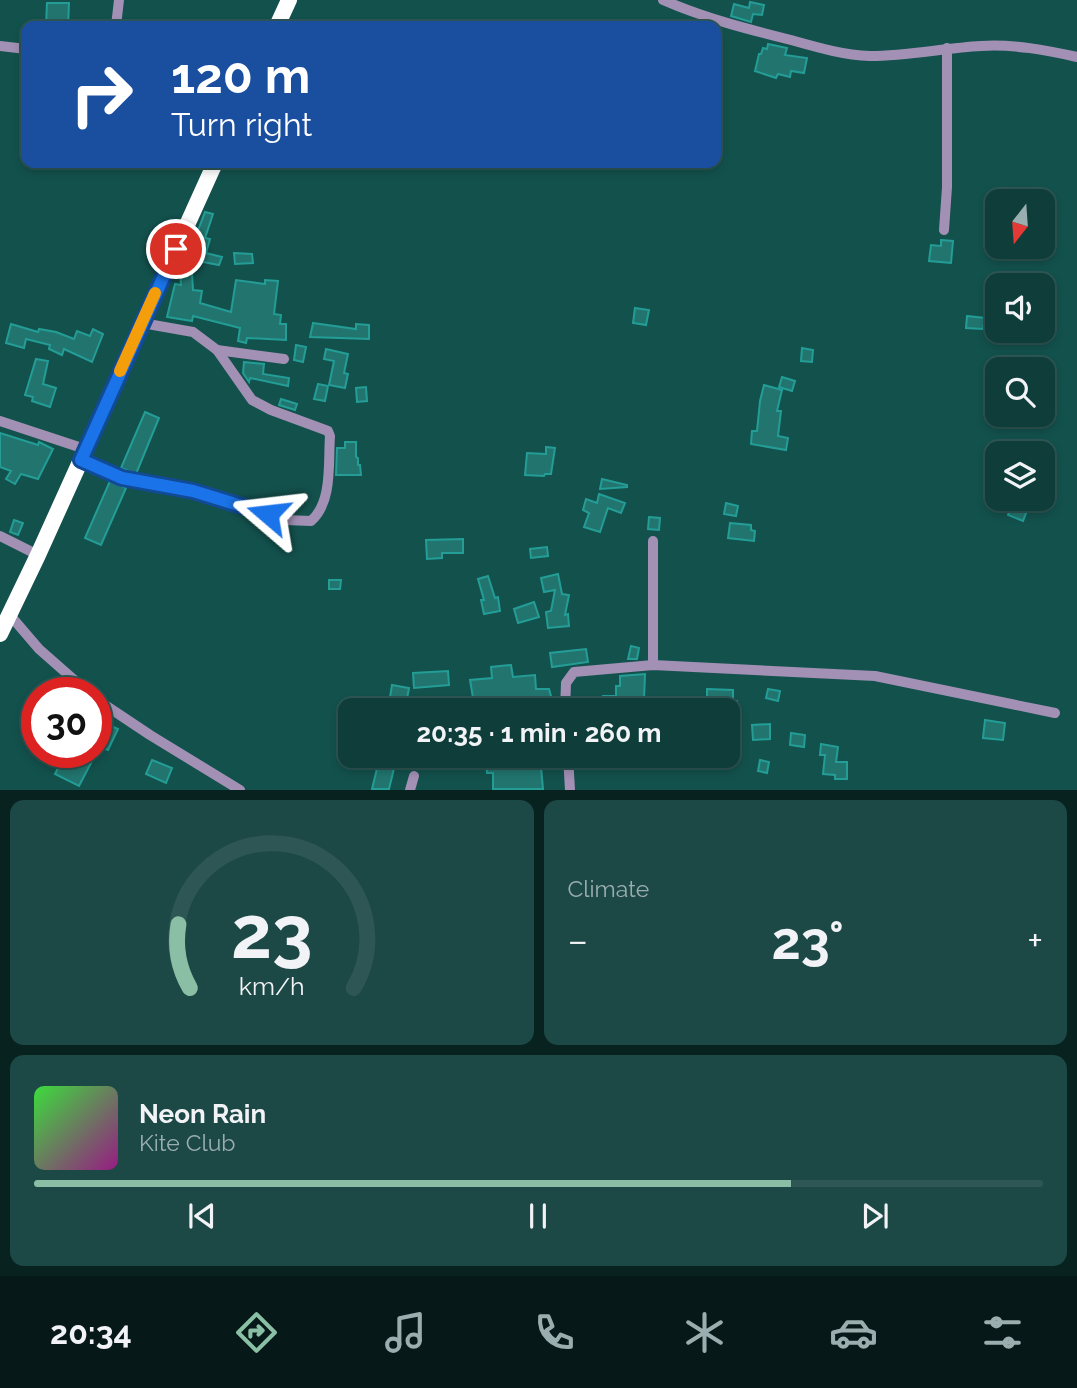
<!DOCTYPE html>
<html lang="en">
<head>
<meta charset="utf-8">
<style>
  :root { --surface:#0e3d3a; --page:#1c4845; --text:#f1f3f6; --muted:#9baeaf; --line:#2e5654; --accent:#8abfa5 }
  body { margin:0; font-family:Raleway,sans-serif; background:var(--page); color:var(--text); height:100vh; display:flex; flex-direction:column; font-size:26px; white-space:nowrap }
  * { box-sizing:border-box; margin:0 }
  p { font-size:23px; color:var(--muted) }
  .icon { flex:none; width:38px; height:38px; fill:none; stroke:currentColor; stroke-width:2; stroke-linecap:round; stroke-linejoin:round }
  .map { position:relative; height:790px; overflow:hidden }
  .sheet { display:flex; flex-direction:column; gap:10px; padding:10px; background:#082220; flex:1 }
  .sheet>* { flex:none }
  .top-card { position:absolute; left:21px; top:21px; width:700px; height:147px; border-radius:14px; box-shadow:0 4px 10px #0003,0 0 0 2px var(--line); background:#1a4fa0; color:#fff; overflow:hidden }
  .needle { width:46px; rotate:197deg }
  .fabs { position:absolute; left:985px; top:189px; display:grid; gap:14px }
  .fabs a { display:grid; place-items:center; width:70px; height:70px; border-radius:14px; background:var(--surface); box-shadow:0 4px 10px #0003,0 0 0 2px var(--line); font-size:35px }
  .speed { position:absolute; left:21px; top:677px; display:flex; gap:14px; font-size:35px; font-weight:700; text-align:center }
  .speed>* { display:grid; place-content:center; width:91px; height:91px; border-radius:50%; background:var(--surface); box-shadow:0 4px 10px #0003,0 0 0 2px var(--line); line-height:1 }
  .speed .limit { border:10px solid #d22; background:#fff; color:#111 }
  .pin { position:absolute; display:grid; place-items:center; width:60px; height:60px; color:#fff; margin:-30px; border:4px solid #fff; border-radius:50%; box-shadow:0 2px 7px #0007 }
  .me { position:absolute; width:77px; margin:-38px; rotate:287deg; stroke-linejoin:round; filter:drop-shadow(0 0 5px #0008) }
  .turn { display:flex; align-items:center; gap:24px; height:147px; padding:0 35px; font-size:32px }
  .turn .icon { width:91px; height:91px; stroke-width:2.5 }
  .turn b { display:block; font-size:49px; line-height:60px }
  .big { font-size:52px; font-weight:700; line-height:1.1 }
  .sheet .card { flex:1; display:flex; flex-direction:column; justify-content:center; gap:10px; min-width:0; padding:0 24px; border-radius:14px; background:var(--page) }
  .sheet .dial { align-items:center; gap:0 }
  .dial svg { height:182px; overflow:visible; fill:none; stroke:var(--line); stroke-width:7; stroke-linecap:round; text-anchor:middle }
  .dial text { fill:var(--text); stroke:none }
  .song { display:flex; align-items:center; gap:21px }
  .cover { width:84px; height:84px; border-radius:10px; background:linear-gradient(135deg,hsl(120 70% 55%),hsl(310 70% 35%)) }
  .played { height:7px; border-radius:4px; background:linear-gradient(90deg,var(--accent) 75%,var(--line) 75%) }
  .keys { display:flex; justify-content:space-around; direction:ltr }
  .heat { display:flex; justify-content:space-between; align-items:center; font-size:38px; direction:ltr }
  .sheet .tiles { flex:1; display:grid; gap:10px; grid-template-columns:1fr 1fr }
  .card:last-child { grid-column:span 2 }
  .trip { position:absolute; left:338px; top:698px; width:402px; height:70px; border-radius:14px; background:var(--surface); box-shadow:0 4px 10px #0003,0 0 0 2px var(--line); font-weight:700; line-height:70px; text-align:center }
  .tab-bar { display:flex; height:112px; justify-content:space-around; align-items:center; background:#061817; color:var(--muted) }
  .tab-bar .icon { width:49px; height:49px }
  .tab-bar .current { color:var(--accent) }
  .tab-bar b { font-size:32px; color:var(--text) }
  .map>svg:first-child { display:block }
  .building { fill:#22756f; stroke:#239d96; stroke-width:2 }
  .lines { fill:none; stroke-linecap:round; stroke-linejoin:round }
  .minor { stroke:#a390b5; stroke-width:10 }
  .highway { stroke:#fff; stroke-width:16 }
  .route-casing { stroke:#114b97; stroke-width:18 }
  .route { stroke:#1a73e8; stroke-width:12 }
  .slow { stroke:#f59e0b; stroke-width:12 }
</style>
</head>
<body>
<div class="map">
<svg width="1077" height="790" viewBox="0 0 1077 790">
  <rect width="100%" height="100%" fill="#13514d"/>
  <!-- building -->
  <g class="building">
    <polygon points="750,2 764,5 762,15 753,14 751,22 731,16 734,4 749,8"/>
    <polygon points="47,3 69,3 68,26 46,26"/>
    <polygon points="768,44 787,48 785,55 807,58 804,73 791,71 790,77 778,74 776,78 755,71 759,54 761,54 763,48 767,49"/>
    <polygon points="205,212 213,214 205,238 210,239 206,253 222,257 219,265 198,261 195,266 180,267 188,248 191,249"/>
    <polygon points="941,240 953,241 951,263 929,261 931,245 941,246"/>
    <polygon points="234,253 252,254 253,263 235,264"/>
    <polygon points="180,271 192,273 193,290 202,291 200,303 231,312 236,280 265,284 265,280 278,281 274,314 281,315 280,324 286,324 286,340 247,338 246,343 238,341 240,328 193,316 192,321 167,317 175,284 181,285"/>
    <polygon points="635,308 649,310 646,325 633,323"/>
    <polygon points="967,316 985,318 983,329 966,328"/>
    <polygon points="313,323 356,329 356,324 369,325 369,339 310,337"/>
    <polygon points="11,324 38,332 39,329 56,332 74,339 77,331 90,336 93,329 103,334 92,362 64,349 62,355 49,349 50,345 26,339 24,348 6,343"/>
    <polygon points="296,345 306,347 303,362 294,360"/>
    <polygon points="802,348 813,350 812,362 801,361"/>
    <polygon points="326,349 348,354 344,373 348,374 345,388 329,385 334,361 324,359"/>
    <polygon points="36,359 48,361 43,384 56,388 50,407 32,401 33,397 25,395"/>
    <polygon points="244,362 264,364 263,374 289,378 288,386 250,378 249,382 243,373"/>
    <polygon points="782,377 795,381 792,391 779,387"/>
    <polygon points="318,384 328,386 325,401 314,399"/>
    <polygon points="764,385 782,390 777,411 781,411 778,436 788,438 786,450 751,444 752,431 757,431 760,401"/>
    <polygon points="366,387 367,401 357,402 356,388"/>
    <polygon points="281,399 297,404 295,410 279,405"/>
    <polygon points="145,412 159,418 136,474 133,473 121,468"/>
    <polygon points="0,433 38,445 39,442 53,449 38,479 21,474 15,484 6,479 11,471 0,467"/>
    <polygon points="345,442 356,442 356,457 358,458 358,465 360,465 361,475 336,475 337,448 345,448"/>
    <polygon points="546,447 555,448 551,474 545,474 544,476 525,475 527,453 546,454"/>
    <polygon points="602,479 627,485 627,487 600,489"/>
    <polygon points="110,481 126,488 101,545 85,538"/>
    <polygon points="599,494 625,503 621,513 608,508 600,532 584,527 589,513 583,510 586,499 597,503"/>
    <polygon points="1014,499 1030,503 1023,521 1008,515"/>
    <polygon points="726,503 738,506 736,516 724,514"/>
    <polygon points="649,517 660,518 659,530 648,529"/>
    <polygon points="14,520 23,523 18,535 10,532"/>
    <polygon points="730,523 751,525 751,530 755,531 754,541 728,538"/>
    <polygon points="463,539 463,553 442,553 442,558 427,559 426,540"/>
    <polygon points="547,547 548,556 531,558 530,549"/>
    <polygon points="558,574 562,594 569,595 565,615 568,614 569,626 548,628 546,612 551,611 555,590 544,592 541,578"/>
    <polygon points="488,576 495,598 498,597 500,611 484,614 481,600 484,600 478,579"/>
    <polygon points="329,580 341,580 340,589 329,589"/>
    <polygon points="534,602 539,617 518,623 514,609"/>
    <polygon points="631,646 639,648 637,659 628,659"/>
    <polygon points="586,649 588,662 552,667 550,653"/>
    <polygon points="511,665 513,677 535,675 536,689 549,689 553,703 537,705 538,710 475,710 470,680 492,678 491,667"/>
    <polygon points="448,671 449,685 414,688 413,673"/>
    <polygon points="645,674 644,700 622,699 622,710 603,710 603,696 616,696 616,686 620,686 620,676"/>
    <polygon points="392,685 409,688 405,710 388,710"/>
    <polygon points="707,689 733,690 733,701 737,701 737,710 707,708"/>
    <polygon points="768,689 780,691 778,701 766,698"/>
    <polygon points="985,720 1005,723 1003,740 983,738"/>
    <polygon points="102,722 118,729 108,750 96,745 96,735"/>
    <polygon points="770,724 770,739 753,740 752,725"/>
    <polygon points="791,733 805,735 804,747 790,745"/>
    <polygon points="821,744 838,747 836,762 847,762 847,779 835,779 835,775 823,774 825,755 820,755"/>
    <polygon points="66,752 91,763 79,786 55,774"/>
    <polygon points="380,756 397,756 389,789 372,789"/>
    <polygon points="514,756 540,756 543,789 493,789 493,773 487,773 486,759"/>
    <polygon points="152,760 172,768 166,783 146,774"/>
    <polygon points="760,760 769,762 767,773 758,771"/>
  </g>
  <g class="lines">
    <!-- minor -->
    <g class="minor">
      <path d="M 663,0 C 704,18 747,29 791,40 C 816,47 843,55 870,56 C 908,56 944,48 981,46 C 1014,44 1046,50 1077,57"/>
      <polyline points="116,26 119,0"/>
      <polyline points="0,46 26,49"/>
      <polyline points="944,230 947,187 947,48"/>
      <polyline points="217,350 284,359"/>
      <polyline points="0,421 85,449"/>
      <path d="M 81,460 L 131,481 L 193,491 L 286,520 L 311,521 C 333,502 328,462 330,436 L 328,431 L 271,410 L 252,400 L 217,350 L 193,332 L 142,323"/>
      <polyline points="0,536 38,555"/>
      <polyline points="653,541 653,665"/>
      <polyline points="9,614 39,649 89,693"/>
      <polyline points="67,693 73,680"/>
      <polyline points="96,699 150,735 240,790"/>
      <polyline points="565,710 566,683 574,672 653,665 875,676 1055,713"/>
      <polyline points="568,756 570,790"/>
      <polyline points="410,790 414,776"/>
    </g>
    <!-- highway -->
    <g class="highway">
      <polyline points="277,26 289,0"/>
      <polyline points="0,634 38,555 215,163"/>
    </g>
  </g>
  <g class="lines">
    <defs>
      <polyline id="route" points="176,249 81,460 122,478 193,491 268,514"/>
    </defs>
    <!-- route casing -->
    <use href="#route" class="route-casing"/>
    <!-- route -->
    <use href="#route" class="route"/>
    <!-- slow -->
    <polyline class="slow" points="120,371 155,293"/>
  </g>
</svg>
<div class="fabs">
<a><svg class="needle" viewBox="-14 -14 28 28"><path d="M0-13l5 13h-10z" fill="#e53935"/><path d="M0 13l5-13h-10z" fill="#9baeaf"/></svg></a>
<a><svg class="icon" aria-label="sound" viewBox="0 0 24 24"><path d="M4 9h4l5-4v14l-5-4H4zM17 9q2 3 0 6"/></svg></a>
<a><svg class="icon" aria-label="search" viewBox="0 0 24 24"><circle cx="10" cy="10" r="6"/><path d="M15 15l6 6"/></svg></a>
<a><svg class="icon" aria-label="layers" viewBox="0 0 24 24"><path d="M12 4l9 5-9 5-9-5zM3 14l9 5 9-5"/></svg></a>
</div>
<div class="speed"><div class="limit">30</div></div>
<div class="pin" style="left:176px;top:249px;background:#d93025"><svg class="icon" aria-label="arrive" viewBox="0 0 24 24"><path d="M6 21V4h12l-3 4 3 4H6"/></svg></div>
<svg class="me" style="left:268px;top:514px" viewBox="-20 -20 40 40"><path d="M0-17L14 15 0 8-14 15z" fill="#1a73e8" stroke="#fff" stroke-width="4"/></svg>
<div class="trip">20:35 · 1 min · 260 m</div>
<div class="top-card">
<div class="turn"><svg class="icon" aria-label="right" viewBox="0 0 24 24"><path d="M7 20v-9h11M14 6l5 5-5 5"/></svg><div><b>120 m</b>Turn right</div></div>
</div>
</div>
<section class="sheet">
<div class="tiles">
<div class="card dial"><svg viewBox="0 0 100 80">
<path d="M14 69A42 42 0 1 1 86 69"/>
<path d="M14 69A42 42 0 0 1 9 41" stroke="#8abfa5"/>
<text x="50" y="56" font-size="32" font-weight="700">23</text>
<text x="50" y="72" font-size="11">km/h</text>
</svg></div>
<div class="card"><p>Climate</p>
<div class="heat"><a>−</a><b class="big">23°</b><a>+</a></div>
</div>
<div class="card">
<div class="song"><i class="cover"></i><div><b>Neon Rain</b><p>Kite Club</p></div></div>
<div class="played"></div>
<div class="keys"><svg class="icon" aria-label="previous" viewBox="0 0 24 24"><path d="M18 5L8 12l10 7zM5 5v14"/></svg><svg class="icon" aria-label="pause" viewBox="0 0 24 24"><path d="M8 5v14M16 5v14"/></svg><svg class="icon" aria-label="next" viewBox="0 0 24 24"><path d="M6 5l10 7-10 7zM19 5v14"/></svg></div>
</div>
</div>
</section>
<nav class="tab-bar">
<b>20:34</b>
<svg class="icon current" aria-label="directions" viewBox="0 0 24 24"><path d="M12 3l9 9-9 9-9-9zM9 14v-3h6M13 9l2 2-2 2"/></svg>
<svg class="icon" aria-label="music" viewBox="0 0 24 24"><path d="M9 18V5l10-2v13"/><circle cx="6" cy="18" r="3"/><circle cx="16" cy="16" r="3"/></svg>
<svg class="icon" aria-label="phone" viewBox="0 0 24 24"><path d="M5 4h4l2 5-3 2q2 4 5 5l2-3 5 2v4C11 20 4 13 5 4z"/></svg>
<svg class="icon" aria-label="climate" viewBox="0 0 24 24"><path d="M12 3v18M4 7l16 10M4 17L20 7"/></svg>
<svg class="icon" aria-label="car" viewBox="0 0 24 24"><path d="M5 17H2v-5l4-1 3-4h7l3 4 3 1v5h-3M9 17h6M6 11h13"/><circle cx="7" cy="17" r="2"/><circle cx="17" cy="17" r="2"/></svg>
<svg class="icon" aria-label="filters" viewBox="0 0 24 24"><path d="M4 7h16M4 17h16"/><circle cx="9" cy="7" r="2"/><circle cx="15" cy="17" r="2"/></svg>
</nav>
</body>
</html>
